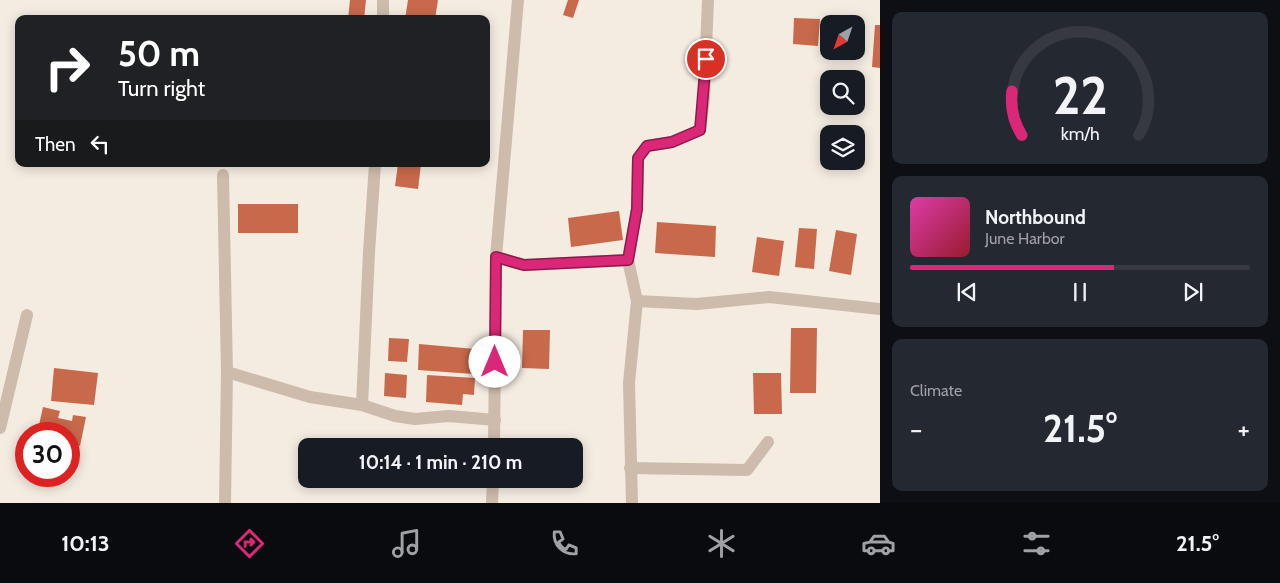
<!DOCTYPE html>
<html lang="en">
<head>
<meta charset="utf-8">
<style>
  :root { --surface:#171b24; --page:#242831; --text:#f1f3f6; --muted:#9ea1a6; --line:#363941; --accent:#db2777 }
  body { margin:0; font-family:Cabin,sans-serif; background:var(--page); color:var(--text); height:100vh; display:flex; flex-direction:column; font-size:19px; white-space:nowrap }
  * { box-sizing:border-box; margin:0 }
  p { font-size:16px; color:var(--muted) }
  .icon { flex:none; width:28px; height:28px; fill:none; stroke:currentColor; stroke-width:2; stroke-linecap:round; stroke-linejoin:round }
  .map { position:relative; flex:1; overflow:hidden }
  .details { display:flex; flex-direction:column; gap:12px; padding:12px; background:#0d0f14; width:400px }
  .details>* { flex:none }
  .banner { position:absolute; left:15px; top:15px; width:475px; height:152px; border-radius:10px; box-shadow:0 2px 12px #0003; background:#202124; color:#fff; overflow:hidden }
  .needle { width:32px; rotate:220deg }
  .controls { position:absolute; left:820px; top:15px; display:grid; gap:10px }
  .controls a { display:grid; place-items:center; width:45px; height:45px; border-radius:10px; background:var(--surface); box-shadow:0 2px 12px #0003; font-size:25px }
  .speed { position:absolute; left:15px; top:422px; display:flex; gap:10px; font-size:25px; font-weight:700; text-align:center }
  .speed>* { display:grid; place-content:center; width:65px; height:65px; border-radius:50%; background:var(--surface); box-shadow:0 2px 12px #0003; line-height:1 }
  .speed .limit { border:8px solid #d22; background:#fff; color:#111 }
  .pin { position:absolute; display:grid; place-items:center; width:42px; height:42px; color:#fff; margin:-21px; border:2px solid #fff; border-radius:50%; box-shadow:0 1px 5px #0007 }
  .me { position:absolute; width:55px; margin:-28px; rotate:0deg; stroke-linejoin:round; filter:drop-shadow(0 0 4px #0008) }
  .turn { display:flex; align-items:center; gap:18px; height:105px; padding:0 20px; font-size:22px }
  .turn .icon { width:65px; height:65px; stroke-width:2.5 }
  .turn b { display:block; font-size:35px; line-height:42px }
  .then { display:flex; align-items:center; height:48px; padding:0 20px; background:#0003; gap:10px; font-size:19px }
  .big { font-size:38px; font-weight:800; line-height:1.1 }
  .details .tile { flex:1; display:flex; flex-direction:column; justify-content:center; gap:8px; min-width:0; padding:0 18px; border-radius:10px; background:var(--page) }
  .details .dial { align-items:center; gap:0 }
  .dial svg { height:130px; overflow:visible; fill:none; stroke:var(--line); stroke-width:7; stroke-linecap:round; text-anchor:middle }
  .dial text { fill:var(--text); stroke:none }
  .song { display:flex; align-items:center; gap:15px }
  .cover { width:60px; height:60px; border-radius:8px; background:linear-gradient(135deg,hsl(320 70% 55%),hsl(350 70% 35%)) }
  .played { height:5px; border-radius:2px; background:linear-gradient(90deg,var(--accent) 60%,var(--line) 60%) }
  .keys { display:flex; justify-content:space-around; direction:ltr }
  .heat { display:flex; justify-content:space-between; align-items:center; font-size:28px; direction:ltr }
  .trip { position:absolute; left:298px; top:438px; width:285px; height:50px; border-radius:10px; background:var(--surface); box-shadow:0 2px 12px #0003; font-weight:800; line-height:50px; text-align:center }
  .menu { display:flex; height:80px; justify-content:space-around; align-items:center; background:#090b0e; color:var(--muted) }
  .menu .icon { width:35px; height:35px }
  .menu .on { color:var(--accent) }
  .menu b { font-size:22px; color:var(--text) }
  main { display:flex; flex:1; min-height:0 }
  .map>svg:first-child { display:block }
  .building { fill:#c8694b }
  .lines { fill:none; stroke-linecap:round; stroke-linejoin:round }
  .minor { stroke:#cdbbac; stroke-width:12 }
  .route-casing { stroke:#8e194d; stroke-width:12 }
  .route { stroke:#db2777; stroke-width:9 }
</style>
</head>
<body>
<main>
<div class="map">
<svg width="880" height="503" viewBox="0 0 880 503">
  <rect width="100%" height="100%" fill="#f4ebe1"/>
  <!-- building -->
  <g class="building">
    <polygon points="350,0 366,0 364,19 348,19"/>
    <polygon points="408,0 438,0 435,19 405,19"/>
    <polygon points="568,0 579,0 573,18 563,15"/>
    <polygon points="794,18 820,19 818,46 793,44"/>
    <polygon points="875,25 880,25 880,68 872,67"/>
    <polygon points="398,164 421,164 418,189 395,186"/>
    <rect x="238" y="204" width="60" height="29"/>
    <polygon points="619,211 623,240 571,247 568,218"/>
    <polygon points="657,222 716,226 715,257 655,253"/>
    <polygon points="799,228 817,229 814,269 795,267"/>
    <polygon points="836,230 857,234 851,275 829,271"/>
    <polygon points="757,237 784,241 779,276 752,272"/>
    <polygon points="791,328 817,328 816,393 790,393"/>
    <polygon points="523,330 550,330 549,369 522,368"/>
    <polygon points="389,338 409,339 407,362 388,361"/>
    <polygon points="419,344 475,349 473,374 418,370"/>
    <polygon points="54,368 98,373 94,405 51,401"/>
    <polygon points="385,373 407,375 406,398 384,396"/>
    <polygon points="753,373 781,373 782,414 754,414"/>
    <polygon points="427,375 475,378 474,395 463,394 462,405 426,402"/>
    <polygon points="43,407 60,411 58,418 72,421 73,415 86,417 80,446 69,444 69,434 37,434"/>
  </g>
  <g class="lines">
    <!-- minor -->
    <g class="minor">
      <polyline points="383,19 383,0"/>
      <polyline points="223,175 227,372 225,503"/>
      <polyline points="496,257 524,265 628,260"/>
      <polyline points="637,301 697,304 769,297 880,309"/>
      <polyline points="227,372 310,397 362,405 369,252 375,164"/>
      <polyline points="362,405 395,416 415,419 449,416 495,420"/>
      <polyline points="0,428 27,315"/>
      <polyline points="494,446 496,257 518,0"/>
      <polyline points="630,468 747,470 768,442"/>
      <polyline points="492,503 493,479"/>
      <polyline points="632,503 629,383 637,301 628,260 637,209 638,158 647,146 672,142 700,130 704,98 708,0"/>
    </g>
  </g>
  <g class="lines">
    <defs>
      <polyline id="route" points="495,362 496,257 524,265 628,260 637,209 638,158 647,146 672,142 700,130 706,59"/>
    </defs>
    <!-- route casing -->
    <use href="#route" class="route-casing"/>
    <!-- route -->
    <use href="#route" class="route"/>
  </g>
</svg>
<div class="controls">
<a><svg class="needle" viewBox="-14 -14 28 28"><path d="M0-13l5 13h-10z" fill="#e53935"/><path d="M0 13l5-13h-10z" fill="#9ea1a6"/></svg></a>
<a><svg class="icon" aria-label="search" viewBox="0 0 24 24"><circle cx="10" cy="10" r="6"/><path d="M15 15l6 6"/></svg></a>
<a><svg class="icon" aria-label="layers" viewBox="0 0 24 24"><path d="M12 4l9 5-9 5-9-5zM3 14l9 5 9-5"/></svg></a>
</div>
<div class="speed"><div class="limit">30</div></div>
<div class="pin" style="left:706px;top:59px;background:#d93025"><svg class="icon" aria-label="arrive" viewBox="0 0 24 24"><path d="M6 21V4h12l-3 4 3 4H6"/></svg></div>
<svg class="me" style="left:495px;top:362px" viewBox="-20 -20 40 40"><circle r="19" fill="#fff"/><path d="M0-13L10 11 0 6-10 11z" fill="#db2777"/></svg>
<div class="trip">10:14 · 1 min · 210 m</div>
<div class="banner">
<div class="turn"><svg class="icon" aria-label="right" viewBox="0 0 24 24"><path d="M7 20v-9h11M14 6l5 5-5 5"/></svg><div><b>50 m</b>Turn right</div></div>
<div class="then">Then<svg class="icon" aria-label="left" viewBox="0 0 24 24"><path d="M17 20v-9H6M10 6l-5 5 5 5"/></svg></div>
</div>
</div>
<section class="details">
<div class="tile dial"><svg viewBox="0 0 100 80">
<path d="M14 69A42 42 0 1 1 86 69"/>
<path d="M14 69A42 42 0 0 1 8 42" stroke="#db2777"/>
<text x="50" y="56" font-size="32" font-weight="700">22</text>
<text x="50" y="72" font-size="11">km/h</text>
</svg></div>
<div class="tile">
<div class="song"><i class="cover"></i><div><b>Northbound</b><p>June Harbor</p></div></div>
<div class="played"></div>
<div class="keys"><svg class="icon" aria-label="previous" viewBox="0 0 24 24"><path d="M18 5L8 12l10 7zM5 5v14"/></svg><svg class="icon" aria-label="pause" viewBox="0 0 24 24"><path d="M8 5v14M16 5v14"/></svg><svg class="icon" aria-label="next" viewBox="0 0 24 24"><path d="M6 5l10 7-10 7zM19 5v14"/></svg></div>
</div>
<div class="tile"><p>Climate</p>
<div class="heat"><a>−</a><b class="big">21.5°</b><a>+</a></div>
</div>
</section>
</main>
<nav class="menu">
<b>10:13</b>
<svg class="icon on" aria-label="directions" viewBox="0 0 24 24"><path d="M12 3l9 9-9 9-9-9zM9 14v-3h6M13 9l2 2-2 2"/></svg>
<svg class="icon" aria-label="music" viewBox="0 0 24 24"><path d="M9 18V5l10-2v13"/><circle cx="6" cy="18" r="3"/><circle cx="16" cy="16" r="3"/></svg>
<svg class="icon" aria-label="phone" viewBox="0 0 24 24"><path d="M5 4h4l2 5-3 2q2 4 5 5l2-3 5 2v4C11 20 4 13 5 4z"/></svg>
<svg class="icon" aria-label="climate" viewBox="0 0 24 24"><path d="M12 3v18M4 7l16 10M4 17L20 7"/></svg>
<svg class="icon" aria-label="car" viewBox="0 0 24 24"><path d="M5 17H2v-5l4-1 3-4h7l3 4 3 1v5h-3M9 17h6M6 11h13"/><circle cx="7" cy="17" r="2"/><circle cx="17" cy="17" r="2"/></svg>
<svg class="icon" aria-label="filters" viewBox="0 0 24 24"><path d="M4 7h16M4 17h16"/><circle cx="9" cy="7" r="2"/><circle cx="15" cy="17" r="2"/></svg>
<b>21.5°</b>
</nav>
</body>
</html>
